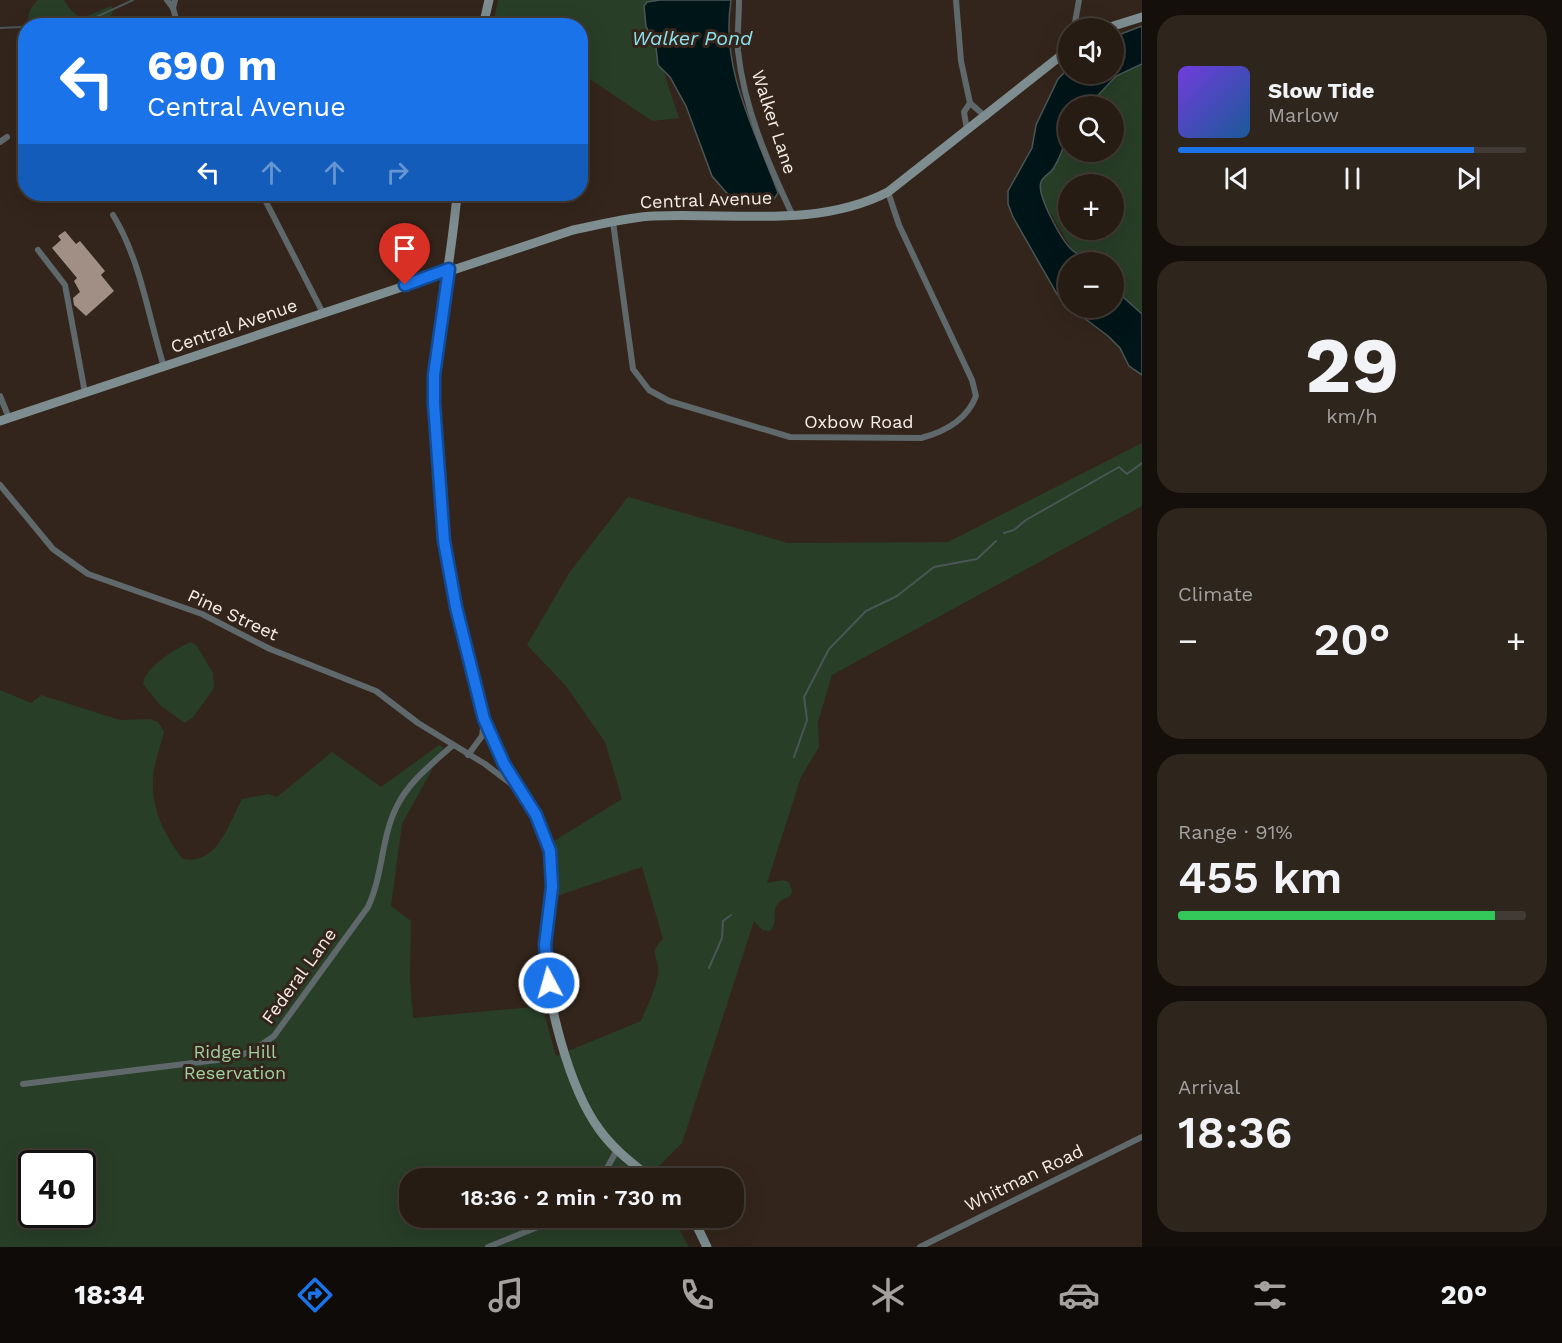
<!DOCTYPE html>
<html lang="en">
<head>
<meta charset="utf-8">
<style>
  :root { --surface:#261c14; --page:#2e251d; --text:#f1f3f6; --muted:#a4a1a0; --line:#423a34; --accent:#1a73e8 }
  body { margin:0; font-family:"Work Sans",sans-serif; background:var(--page); color:var(--text); height:100vh; display:flex; flex-direction:column; font-size:22px; white-space:nowrap }
  * { box-sizing:border-box; margin:0 }
  p { font-size:20px; color:var(--muted) }
  .icon { flex:none; width:33px; height:33px; fill:none; stroke:currentColor; stroke-width:2; stroke-linecap:round; stroke-linejoin:round }
  .map { position:relative; flex:1; overflow:hidden }
  .side { display:flex; flex-direction:column; gap:15px; padding:15px; background:#150f0b; width:420px }
  .side>* { flex:none }
  .guide { position:absolute; left:18px; top:18px; width:570px; height:183px; border-radius:24px; box-shadow:0 6px 24px #0002,0 0 0 2px var(--line); background:#1a73e8; color:#fff; overflow:hidden }
  .controls { position:absolute; left:1058px; top:18px; display:grid; gap:12px }
  .controls a { display:grid; place-items:center; width:66px; height:66px; border-radius:50%; background:var(--surface); box-shadow:0 6px 24px #0002,0 0 0 2px var(--line); font-size:30px }
  .speed { position:absolute; left:18px; top:1150px; display:flex; gap:12px; font-size:30px; font-weight:700; text-align:center }
  .speed>* { display:grid; place-content:center; width:78px; height:78px; border-radius:50%; background:var(--surface); box-shadow:0 6px 24px #0002,0 0 0 2px var(--line); line-height:1 }
  .speed .limit { border:3px solid #111; border-radius:9px; background:#fff; color:#111 }
  .pin { position:absolute; display:grid; place-items:center; width:51px; height:51px; color:#fff; margin:-62px -26px; border-radius:50% 50% 50% 0; rotate:-45deg; box-shadow:0 0 6px #0007 }
  .pin .icon { rotate:45deg }
  .me { position:absolute; width:66px; margin:-33px; rotate:354deg; stroke-linejoin:round; filter:drop-shadow(0 0 4px #0008) }
  .turn { display:flex; align-items:center; gap:21px; height:126px; padding:0 30px; font-size:27px }
  .turn .icon { width:78px; height:78px; stroke-width:2.5 }
  .turn b { display:block; font-size:42px; line-height:51px }
  .lanes { display:flex; align-items:center; height:57px; padding:0 30px; background:#0003; justify-content:center; gap:30px; direction:ltr }
  .lanes .off { opacity:.35 }
  .big { font-size:45px; font-weight:600; line-height:1.1 }
  .side .widget { flex:1; display:flex; flex-direction:column; justify-content:center; gap:9px; min-width:0; padding:0 21px; border-radius:24px; background:var(--page) }
  .side .dial { align-items:center; gap:0 }
  .dial b { font-size:78px; line-height:1 }
  .song { display:flex; align-items:center; gap:18px }
  .cover { width:72px; height:72px; border-radius:9px; background:linear-gradient(135deg,hsl(260 70% 55%),hsl(210 70% 35%)) }
  .played { height:6px; border-radius:3px; background:linear-gradient(90deg,var(--accent) 85%,var(--line) 85%) }
  .keys { display:flex; justify-content:space-around; direction:ltr }
  .heat { display:flex; justify-content:space-between; align-items:center; font-size:33px; direction:ltr }
  .charge { height:9px; border-radius:4px; background:linear-gradient(90deg,#34c759 91%,var(--line) 0) }
  .trip { position:absolute; left:399px; top:1168px; width:345px; height:60px; border-radius:24px; background:var(--surface); box-shadow:0 6px 24px #0002,0 0 0 2px var(--line); font-weight:600; line-height:60px; text-align:center }
  .tabs { display:flex; height:96px; justify-content:space-around; align-items:center; background:#0f0b08; color:var(--muted) }
  .tabs .icon { width:42px; height:42px }
  .tabs .on { color:var(--accent) }
  .tabs b { font-size:27px; color:var(--text) }
  main { display:flex; flex:1; min-height:0 }
  .map>svg:first-child { display:block }
  .green { fill:#283e27; fill-rule:evenodd }
  .water { fill:#001518; stroke:#4a5656; stroke-width:1.5 }
  .lines { fill:none; stroke-linecap:round; stroke-linejoin:round }
  .stream { stroke:#4a5656; stroke-width:2 }
  .building { fill:#a18e84 }
  .street { stroke:#5f686a; stroke-width:6 }
  .secondary { stroke:#7d8d90; stroke-width:9 }
  .route-casing { stroke:#114b97; stroke-width:15 }
  .route { stroke:#1a73e8; stroke-width:10 }
  .labels { text-anchor:middle; stroke-width:6; stroke-linejoin:round; paint-order:stroke }
  .street-label { font-size:18px; fill:#f7ede7; stroke:#33251b }
  .park-label { font-size:18px; fill:#a2d2a0; stroke:#33251b }
  .water-label { font-size:20px; font-style:italic; fill:#8be2ee; stroke:#33251b }
</style>
</head>
<body>
<main>
<div class="map">
<svg width="1142" height="1247" viewBox="0 0 1142 1247">
  <rect width="100%" height="100%" fill="#33251b"/>
  <!-- green -->
  <g class="green">
    <path d="M 38,0 L 64,0 C 82,29 87,13 112,6 L 113,12 L 105,25 L 30,25 C 25,16 31,7 38,0 Z"/>
    <polygon points="498,0 708,0 661,64 679,118 652,121 581,73 580,26 493,26"/>
    <path d="M 1142,64 L 1142,314 L 1113,288 L 1113,262 L 1090,262 L 1072,249 L 1040,195 L 1042,179 L 1052,171 L 1068,137 L 1068,152 L 1113,152 L 1113,106 L 1088,106 L 1116,76 ZM 1068,184 L 1113,184 L 1113,230 L 1068,230 Z"/>
    <path d="M 1142,443 L 1142,506 L 832,675 L 818,722 L 819,747 L 801,777 L 767,883 L 783,880 L 789,882 L 792,891 L 790,896 C 764,907 782,917 770,931 L 762,930 L 754,921 L 682,1143 L 646,1179 L 410,1179 L 410,1218 L 672,1218 L 689,1247 L 0,1247 L 0,690 L 31,703 L 41,695 L 120,720 L 150,719 L 158,722 L 164,732 C 160,748 153,765 153,782 C 152,811 166,838 183,859 C 218,866 229,822 242,799 L 268,794 L 277,797 L 332,752 L 381,787 L 439,745 L 444,748 L 402,824 L 391,906 L 411,921 L 410,979 L 413,1018 L 542,1006 L 556,1056 L 641,1021 C 647,1006 655,991 658,975 C 661,958 646,955 663,939 L 642,867 L 557,896 L 549,844 L 622,799 L 605,742 L 566,686 L 527,645 L 569,573 L 628,497 L 788,543 L 948,542 ZM 32,1164 L 82,1164 L 82,1215 L 32,1215 Z"/>
    <path d="M 191,642 L 197,646 L 213,673 L 214,688 L 194,716 L 185,723 L 161,706 L 143,684 C 145,667 176,648 191,642 Z"/>
  </g>
  <!-- water -->
  <g class="water">
    <path d="M 660,0 L 731,0 C 720,70 755,129 778,193 L 774,199 L 732,199 L 712,176 L 686,106 L 670,77 L 658,65 L 656,48 L 646,26 L 644,6 L 647,2 Z"/>
    <path d="M 1142,26 L 1142,64 L 1116,76 L 1088,106 L 1068,106 C 1068,130 1066,148 1053,169 C 1050,174 1043,176 1041,182 C 1036,194 1061,239 1071,249 C 1076,254 1084,257 1090,262 L 1068,262 L 1068,306 L 1057,294 L 1013,217 L 1008,204 L 1008,191 L 1032,148 L 1036,125 L 1058,79 L 1068,69 L 1068,74 L 1113,74 L 1113,37 Z"/>
    <polygon points="1113,288 1142,314 1142,375 1129,366 1120,348 1108,336 1071,308 1113,308"/>
  </g>
  <g class="lines">
    <!-- stream -->
    <g class="stream">
      <polyline points="0,28 81,24 133,0"/>
      <polyline points="1004,533 1014,530 1026,520 1119,467 1127,474 1142,463"/>
      <polyline points="794,757 807,720 804,697 829,649 866,611 897,596 934,567 977,559 996,541"/>
      <polyline points="709,968 722,938 723,921 731,915"/>
    </g>
  </g>
  <!-- building -->
  <polygon class="building" points="65,231 76,244 80,241 105,271 101,275 114,291 86,316 74,305 73,298 80,292 74,281 77,278 52,248 61,240 58,236"/>
  <g class="lines">
    <!-- street -->
    <g class="street">
      <polyline points="167,0 173,8"/>
      <polyline points="175,0 173,8 178,26"/>
      <path d="M 739,0 C 739,17 737,35 738,51 C 744,108 768,163 792,214"/>
      <polyline points="956,0 961,61 970,103 986,117"/>
      <polyline points="1074,28 1079,0"/>
      <polyline points="967,130 964,112 970,103"/>
      <polyline points="0,142 7,137"/>
      <polyline points="262,194 323,313"/>
      <path d="M 113,215 C 141,261 148,316 164,367"/>
      <path d="M 613,222 L 633,369 L 649,390 L 669,401 L 790,437 L 921,438 C 944,432 967,420 976,396 L 972,380 L 899,225 L 888,192"/>
      <polyline points="38,250 65,285 85,393"/>
      <polyline points="0,396 9,418"/>
      <polyline points="0,485 53,549 88,574 202,614 270,649 376,691 418,723 485,764 514,786"/>
      <polyline points="468,755 482,736 484,721"/>
      <path d="M 23,1084 L 233,1058 L 254,1050 L 274,1036 L 368,907 C 383,875 381,839 396,808 C 408,782 432,764 452,746"/>
      <polyline points="601,1179 617,1150"/>
      <polyline points="488,1247 560,1218"/>
      <polyline points="920,1247 1142,1137"/>
    </g>
    <!-- secondary -->
    <g class="secondary">
      <polyline points="483,26 489,0"/>
      <polyline points="1107,28 1142,17"/>
      <path d="M 457,194 C 452,255 439,314 434,375 C 432,403 435,431 437,459 C 442,541 456,621 479,701 C 485,724 495,747 507,768 C 522,795 543,821 550,852 C 556,883 546,914 545,945 C 545,997 569,1088 599,1129 C 613,1149 633,1164 652,1179"/>
      <path d="M 0,421 L 573,230 C 599,225 627,217 654,216 C 731,212 816,229 888,192 L 1068,50"/>
      <polyline points="693,1218 707,1247"/>
    </g>
  </g>
  <g class="lines">
    <defs>
      <polyline id="route" points="405,285 449,269 434,375 434,404 444,541 456,607 484,719 504,764 536,815 550,851 552,887 545,945 549,983"/>
    </defs>
    <!-- route casing -->
    <use href="#route" class="route-casing"/>
    <!-- route -->
    <use href="#route" class="route"/>
  </g>
  <g class="labels">
    <!-- street labels -->
    <g class="street-label">
      <text transform="translate(774 122) rotate(72)" y="6">Walker Lane</text>
      <text transform="translate(706 200) rotate(-2)" y="6">Central Avenue</text>
      <text transform="translate(234 326) rotate(-19)" y="6">Central Avenue</text>
      <text x="859" y="428">Oxbow Road</text>
      <text transform="translate(233 615) rotate(25)" y="6">Pine Street</text>
      <text transform="translate(299 976) rotate(-54)" y="6">Federal Lane</text>
      <text transform="translate(1024 1178) rotate(-26)" y="6">Whitman Road</text>
    </g>
    <!-- park labels -->
    <g class="park-label">
      <text x="235" y="1058">Ridge Hill<tspan x="235" dy="21">Reservation</tspan></text>
    </g>
    <!-- water labels -->
    <g class="water-label">
      <text x="692" y="45">Walker Pond</text>
    </g>
  </g>
</svg>
<div class="controls">
<a><svg class="icon" aria-label="sound" viewBox="0 0 24 24"><path d="M4 9h4l5-4v14l-5-4H4zM17 9q2 3 0 6"/></svg></a>
<a><svg class="icon" aria-label="search" viewBox="0 0 24 24"><circle cx="10" cy="10" r="6"/><path d="M15 15l6 6"/></svg></a>
<a>+</a>
<a>−</a>
</div>
<div class="speed"><div class="limit">40</div></div>
<div class="pin" style="left:405px;top:285px;background:#d93025"><svg class="icon" aria-label="arrive" viewBox="0 0 24 24"><path d="M6 21V4h12l-3 4 3 4H6"/></svg></div>
<svg class="me" style="left:549px;top:983px" viewBox="-20 -20 40 40"><circle r="17" fill="#1a73e8" stroke="#fff" stroke-width="3"/><path d="M0-11L8 9 0 5-8 9z" fill="#fff"/></svg>
<div class="trip">18:36 · 2 min · 730 m</div>
<div class="guide">
<div class="turn"><svg class="icon" aria-label="left" viewBox="0 0 24 24"><path d="M17 20v-9H6M10 6l-5 5 5 5"/></svg><div><b>690 m</b>Central Avenue</div></div>
<div class="lanes"><svg class="icon" aria-label="left" viewBox="0 0 24 24"><path d="M17 20v-9H6M10 6l-5 5 5 5"/></svg><svg class="icon off" aria-label="ahead" viewBox="0 0 24 24"><path d="M12 20V5M6 11l6-6 6 6"/></svg><svg class="icon off" aria-label="ahead" viewBox="0 0 24 24"><path d="M12 20V5M6 11l6-6 6 6"/></svg><svg class="icon off" aria-label="right" viewBox="0 0 24 24"><path d="M7 20v-9h11M14 6l5 5-5 5"/></svg></div>
</div>
</div>
<section class="side">
<div class="widget">
<div class="song"><i class="cover"></i><div><b>Slow Tide</b><p>Marlow</p></div></div>
<div class="played"></div>
<div class="keys"><svg class="icon" aria-label="previous" viewBox="0 0 24 24"><path d="M18 5L8 12l10 7zM5 5v14"/></svg><svg class="icon" aria-label="pause" viewBox="0 0 24 24"><path d="M8 5v14M16 5v14"/></svg><svg class="icon" aria-label="next" viewBox="0 0 24 24"><path d="M6 5l10 7-10 7zM19 5v14"/></svg></div>
</div>
<div class="widget dial"><b>29</b><p>km/h</p></div>
<div class="widget"><p>Climate</p>
<div class="heat"><a>−</a><b class="big">20°</b><a>+</a></div>
</div>
<div class="widget"><p>Range · 91%</p><b class="big">455 km</b><div class="charge"></div></div>
<div class="widget"><p>Arrival</p><b class="big">18:36</b></div>
</section>
</main>
<nav class="tabs">
<b>18:34</b>
<svg class="icon on" aria-label="directions" viewBox="0 0 24 24"><path d="M12 3l9 9-9 9-9-9zM9 14v-3h6M13 9l2 2-2 2"/></svg>
<svg class="icon" aria-label="music" viewBox="0 0 24 24"><path d="M9 18V5l10-2v13"/><circle cx="6" cy="18" r="3"/><circle cx="16" cy="16" r="3"/></svg>
<svg class="icon" aria-label="phone" viewBox="0 0 24 24"><path d="M5 4h4l2 5-3 2q2 4 5 5l2-3 5 2v4C11 20 4 13 5 4z"/></svg>
<svg class="icon" aria-label="climate" viewBox="0 0 24 24"><path d="M12 3v18M4 7l16 10M4 17L20 7"/></svg>
<svg class="icon" aria-label="car" viewBox="0 0 24 24"><path d="M5 17H2v-5l4-1 3-4h7l3 4 3 1v5h-3M9 17h6M6 11h13"/><circle cx="7" cy="17" r="2"/><circle cx="17" cy="17" r="2"/></svg>
<svg class="icon" aria-label="filters" viewBox="0 0 24 24"><path d="M4 7h16M4 17h16"/><circle cx="9" cy="7" r="2"/><circle cx="15" cy="17" r="2"/></svg>
<b>20°</b>
</nav>
</body>
</html>
